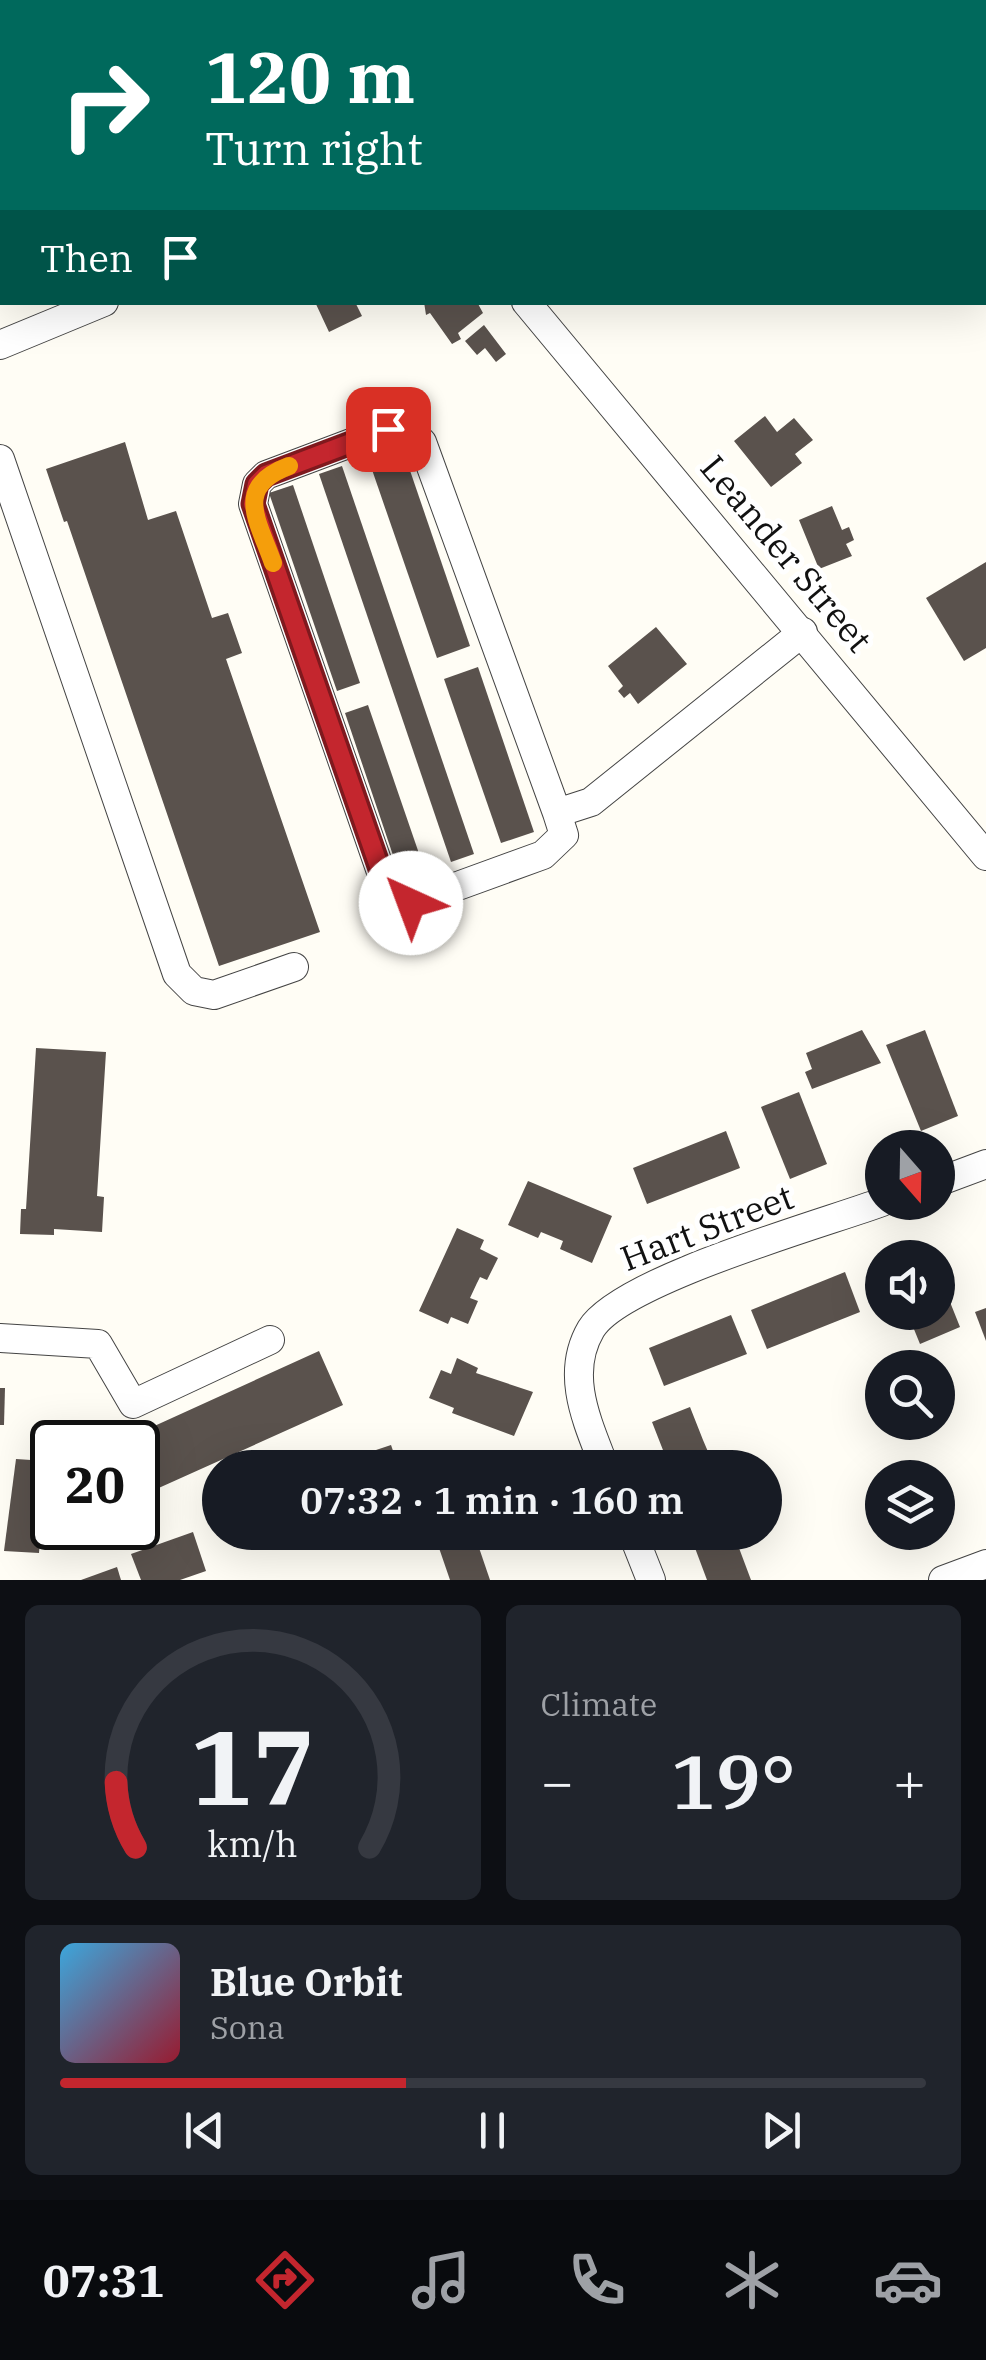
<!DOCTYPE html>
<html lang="en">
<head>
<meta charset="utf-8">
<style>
  :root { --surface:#171b24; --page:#20242c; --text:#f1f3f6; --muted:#9ea1a6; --line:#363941; --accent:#c4262e }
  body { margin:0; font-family:"IBM Plex Serif",serif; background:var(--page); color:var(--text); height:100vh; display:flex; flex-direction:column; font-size:38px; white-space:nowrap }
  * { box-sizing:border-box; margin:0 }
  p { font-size:32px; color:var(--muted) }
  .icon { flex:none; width:55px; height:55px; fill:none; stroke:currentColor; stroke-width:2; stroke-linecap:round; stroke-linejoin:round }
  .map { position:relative; height:1580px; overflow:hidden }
  .sheet { display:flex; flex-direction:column; gap:25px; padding:25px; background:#0d0f14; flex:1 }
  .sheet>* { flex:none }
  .hud { position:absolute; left:0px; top:0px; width:988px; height:305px; box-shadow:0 10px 40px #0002; background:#00695c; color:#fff; overflow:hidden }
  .needle { width:65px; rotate:160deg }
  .fabs { position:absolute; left:865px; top:1130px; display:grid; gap:20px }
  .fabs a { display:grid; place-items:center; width:90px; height:90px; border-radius:50%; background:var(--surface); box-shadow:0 10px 40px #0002; font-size:50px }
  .speed { position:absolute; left:30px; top:1420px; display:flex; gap:20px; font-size:50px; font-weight:700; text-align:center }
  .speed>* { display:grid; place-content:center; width:130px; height:130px; border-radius:50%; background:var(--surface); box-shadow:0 10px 40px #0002; line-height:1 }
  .speed .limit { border:5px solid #111; border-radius:15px; background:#fff; color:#111 }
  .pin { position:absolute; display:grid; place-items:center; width:85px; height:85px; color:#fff; margin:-42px; border-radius:20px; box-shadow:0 5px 15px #0006 }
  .me { position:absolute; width:110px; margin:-55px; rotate:317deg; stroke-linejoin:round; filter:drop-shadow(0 0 8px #0008) }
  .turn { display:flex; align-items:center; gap:35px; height:210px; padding:0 40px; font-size:45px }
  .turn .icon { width:130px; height:130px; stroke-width:2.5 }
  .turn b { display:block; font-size:70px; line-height:85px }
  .then { display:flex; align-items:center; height:95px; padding:0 40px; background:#0003; gap:20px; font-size:38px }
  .big { font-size:75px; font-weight:600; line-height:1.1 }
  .sheet .tile { flex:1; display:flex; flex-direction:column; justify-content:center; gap:15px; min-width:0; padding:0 35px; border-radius:15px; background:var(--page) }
  .sheet .dial { align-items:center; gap:0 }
  .dial svg { height:260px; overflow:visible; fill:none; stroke:var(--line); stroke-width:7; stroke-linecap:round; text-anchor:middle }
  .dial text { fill:var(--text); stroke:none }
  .song { display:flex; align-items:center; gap:30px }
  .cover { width:120px; height:120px; border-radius:15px; background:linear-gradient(135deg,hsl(200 70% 55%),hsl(350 70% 35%)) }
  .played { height:10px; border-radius:5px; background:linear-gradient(90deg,var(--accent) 40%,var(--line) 40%) }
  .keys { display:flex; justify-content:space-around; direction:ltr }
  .heat { display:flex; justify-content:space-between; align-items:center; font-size:55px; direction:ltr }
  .sheet .tiles { flex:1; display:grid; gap:25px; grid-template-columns:1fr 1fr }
  .tile:last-child { grid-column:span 2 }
  .trip { position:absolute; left:202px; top:1450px; width:580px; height:100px; border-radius:50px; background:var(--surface); box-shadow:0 10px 40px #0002; font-weight:600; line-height:100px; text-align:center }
  .tab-bar { display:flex; height:160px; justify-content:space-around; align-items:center; background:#090b0e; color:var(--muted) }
  .tab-bar .icon { width:70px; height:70px }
  .tab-bar .selected { color:var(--accent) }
  .tab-bar b { font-size:45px; color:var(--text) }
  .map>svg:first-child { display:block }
  .building { fill:#5a524d }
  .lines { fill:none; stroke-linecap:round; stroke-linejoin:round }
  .minor-casing { stroke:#444; stroke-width:30 }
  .minor { stroke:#fff; stroke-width:28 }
  .route-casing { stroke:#7f191e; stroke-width:25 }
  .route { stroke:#c4262e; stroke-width:18 }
  .slow { stroke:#f59e0b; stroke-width:18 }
  .labels { text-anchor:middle; stroke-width:10; stroke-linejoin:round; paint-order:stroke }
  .street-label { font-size:35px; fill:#111; stroke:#fff }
</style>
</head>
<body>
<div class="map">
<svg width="986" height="1580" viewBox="0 0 986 1580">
  <rect width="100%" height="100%" fill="#fffdf5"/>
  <!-- building -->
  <g class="building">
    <polygon points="315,302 355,302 362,316 329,332"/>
    <polygon points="424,302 477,302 483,313 458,333 461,339 452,344 430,313 426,315"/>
    <polygon points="484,325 506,354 496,362 485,348 477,355 465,341"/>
    <polygon points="765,416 777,432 794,418 813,440 795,454 802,463 771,487 734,441"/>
    <polygon points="125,442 148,520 176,511 212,618 228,613 242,653 226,659 320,932 219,966 67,521 64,522 46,469"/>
    <polygon points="403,450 470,646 437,658 369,461"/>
    <polygon points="342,466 474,854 451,862 319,474"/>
    <polygon points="293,485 360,683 337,691 269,493"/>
    <polygon points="832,506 842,530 849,527 854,540 846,544 852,556 819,569 799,520"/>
    <polygon points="986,562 986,648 964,661 926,598"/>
    <polygon points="656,627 687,664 638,704 630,693 624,698 618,691 623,686 608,666"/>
    <polygon points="478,667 534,832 501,843 444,679"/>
    <polygon points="368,705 425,871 401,879 345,713"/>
    <polygon points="862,1030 881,1063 812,1089 805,1072 812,1069 806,1053"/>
    <polygon points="925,1030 958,1116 921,1131 886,1045"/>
    <polygon points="36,1048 106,1052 97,1196 104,1197 102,1232 54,1229 54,1235 20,1234 21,1209 26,1209"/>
    <polygon points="799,1092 827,1164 790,1179 761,1107"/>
    <polygon points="726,1131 740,1168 647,1204 633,1168"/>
    <polygon points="528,1181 612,1216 592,1263 560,1249 563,1241 541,1232 538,1238 508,1225"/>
    <polygon points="457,1228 484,1240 480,1249 498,1258 487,1280 480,1277 477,1283 470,1298 478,1301 468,1324 451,1317 448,1324 419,1311"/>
    <polygon points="926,1243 932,1258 892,1258 891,1257"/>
    <polygon points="845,1272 860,1312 767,1349 751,1310"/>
    <polygon points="938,1272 960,1327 920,1344 907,1312 938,1312"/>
    <polygon points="986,1308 986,1341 975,1312"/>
    <polygon points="731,1315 747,1354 664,1386 649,1348"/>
    <polygon points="319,1351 343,1405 152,1491 138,1458 138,1442 128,1438"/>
    <polygon points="457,1358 478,1368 476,1373 533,1392 514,1436 452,1413 454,1408 429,1398 441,1370 451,1374"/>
    <polygon points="0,1388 5,1388 4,1425 0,1425"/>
    <polygon points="690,1407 703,1440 715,1468 670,1468 652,1422"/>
    <polygon points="391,1445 399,1468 326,1468 334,1464"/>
    <polygon points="16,1459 46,1461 39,1553 4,1551"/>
    <polygon points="552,1459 555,1468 531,1468 531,1467"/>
    <polygon points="193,1532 206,1571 180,1580 141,1580 131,1554"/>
    <polygon points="433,1532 471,1532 471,1533 437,1545"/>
    <polygon points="540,1532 564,1532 564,1533 543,1541"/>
    <polygon points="689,1532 733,1532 751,1580 707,1580"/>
    <polygon points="475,1536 490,1580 450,1580 439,1548"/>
    <polygon points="117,1567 121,1580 81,1580"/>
  </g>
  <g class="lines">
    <defs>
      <g id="minor">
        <polyline points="282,0 284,2"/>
        <polyline points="842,0 843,2"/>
        <polyline points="25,2 31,0"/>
        <polyline points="560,2 560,0"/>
        <polyline points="773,2 780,0"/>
        <polyline points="0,12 2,11"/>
        <polyline points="526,302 986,856"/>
        <polyline points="0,345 104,302"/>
        <polyline points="0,459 177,974 194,991 214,995 294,967"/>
        <polyline points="557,813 564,835 543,855 411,903 398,902 388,892 253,504 257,484 266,475 388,429 411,432 422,442 557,813 591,802 803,632"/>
        <polyline points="938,1182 986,1164"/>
        <polyline points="0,1338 98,1344 133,1404 270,1340"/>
        <path d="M 605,1468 C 588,1423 564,1375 591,1329 C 621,1280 822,1224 882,1202"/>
        <polyline points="632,1532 651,1580"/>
        <polyline points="943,1580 986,1564"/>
      </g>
    </defs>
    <!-- minor casing -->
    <use href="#minor" class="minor-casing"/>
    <!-- minor -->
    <use href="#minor" class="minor"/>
  </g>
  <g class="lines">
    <defs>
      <polyline id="route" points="388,429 266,475 257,484 253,504 388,892 398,902 411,903"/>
    </defs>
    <!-- route casing -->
    <use href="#route" class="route-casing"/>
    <!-- route -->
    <use href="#route" class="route"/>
    <!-- slow -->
    <path class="slow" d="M 273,563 C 258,520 233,487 289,466"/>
  </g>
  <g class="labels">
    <!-- street labels -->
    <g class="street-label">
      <text transform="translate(786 554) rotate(50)" y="12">Leander Street</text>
      <text transform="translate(707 1228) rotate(-21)" y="12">Hart Street</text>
    </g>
  </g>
</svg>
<div class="fabs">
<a><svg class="needle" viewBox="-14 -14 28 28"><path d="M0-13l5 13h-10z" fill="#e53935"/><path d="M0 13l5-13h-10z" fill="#9ea1a6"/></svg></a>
<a><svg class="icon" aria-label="sound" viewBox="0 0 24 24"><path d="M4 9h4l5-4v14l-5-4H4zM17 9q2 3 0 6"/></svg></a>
<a><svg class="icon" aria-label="search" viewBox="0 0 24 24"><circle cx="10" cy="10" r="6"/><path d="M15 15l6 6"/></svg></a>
<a><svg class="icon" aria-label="layers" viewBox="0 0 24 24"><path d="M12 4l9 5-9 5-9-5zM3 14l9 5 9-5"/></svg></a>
</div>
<div class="speed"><div class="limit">20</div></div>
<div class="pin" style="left:388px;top:429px;background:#d93025"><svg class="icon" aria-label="arrive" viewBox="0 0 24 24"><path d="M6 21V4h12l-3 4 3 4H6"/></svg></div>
<svg class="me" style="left:411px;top:903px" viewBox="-20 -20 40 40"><circle r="19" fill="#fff"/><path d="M0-13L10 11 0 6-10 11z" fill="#c4262e"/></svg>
<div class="trip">07:32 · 1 min · 160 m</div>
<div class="hud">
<div class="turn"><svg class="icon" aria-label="right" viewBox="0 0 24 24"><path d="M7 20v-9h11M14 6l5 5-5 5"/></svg><div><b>120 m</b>Turn right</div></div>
<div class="then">Then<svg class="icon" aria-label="arrive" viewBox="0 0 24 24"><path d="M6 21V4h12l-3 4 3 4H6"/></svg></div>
</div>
</div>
<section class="sheet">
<div class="tiles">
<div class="tile dial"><svg viewBox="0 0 100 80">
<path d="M14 69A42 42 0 1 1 86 69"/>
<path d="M14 69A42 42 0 0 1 8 49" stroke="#c4262e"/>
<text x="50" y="56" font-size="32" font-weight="700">17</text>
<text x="50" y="72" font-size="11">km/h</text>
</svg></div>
<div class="tile"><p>Climate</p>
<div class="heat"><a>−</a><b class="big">19°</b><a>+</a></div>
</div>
<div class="tile">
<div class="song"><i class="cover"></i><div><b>Blue Orbit</b><p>Sona</p></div></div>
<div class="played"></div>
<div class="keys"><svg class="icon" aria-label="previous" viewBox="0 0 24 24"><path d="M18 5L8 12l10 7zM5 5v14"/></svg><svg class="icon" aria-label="pause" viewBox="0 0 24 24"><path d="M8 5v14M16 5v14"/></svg><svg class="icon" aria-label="next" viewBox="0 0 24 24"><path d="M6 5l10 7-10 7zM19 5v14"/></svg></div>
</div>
</div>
</section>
<nav class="tab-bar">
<b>07:31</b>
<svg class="icon selected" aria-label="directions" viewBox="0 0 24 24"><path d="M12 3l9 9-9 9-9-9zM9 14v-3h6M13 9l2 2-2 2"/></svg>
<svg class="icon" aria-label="music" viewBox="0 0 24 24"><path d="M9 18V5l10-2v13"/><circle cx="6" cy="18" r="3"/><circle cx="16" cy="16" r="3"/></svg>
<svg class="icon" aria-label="phone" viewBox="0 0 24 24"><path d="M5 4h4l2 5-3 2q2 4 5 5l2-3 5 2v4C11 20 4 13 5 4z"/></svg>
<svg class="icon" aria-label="climate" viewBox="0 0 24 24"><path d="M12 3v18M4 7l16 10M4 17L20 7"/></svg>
<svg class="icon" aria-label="car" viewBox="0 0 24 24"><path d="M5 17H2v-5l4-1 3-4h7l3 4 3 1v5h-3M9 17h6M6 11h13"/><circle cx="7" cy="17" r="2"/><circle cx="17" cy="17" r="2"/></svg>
</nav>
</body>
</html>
